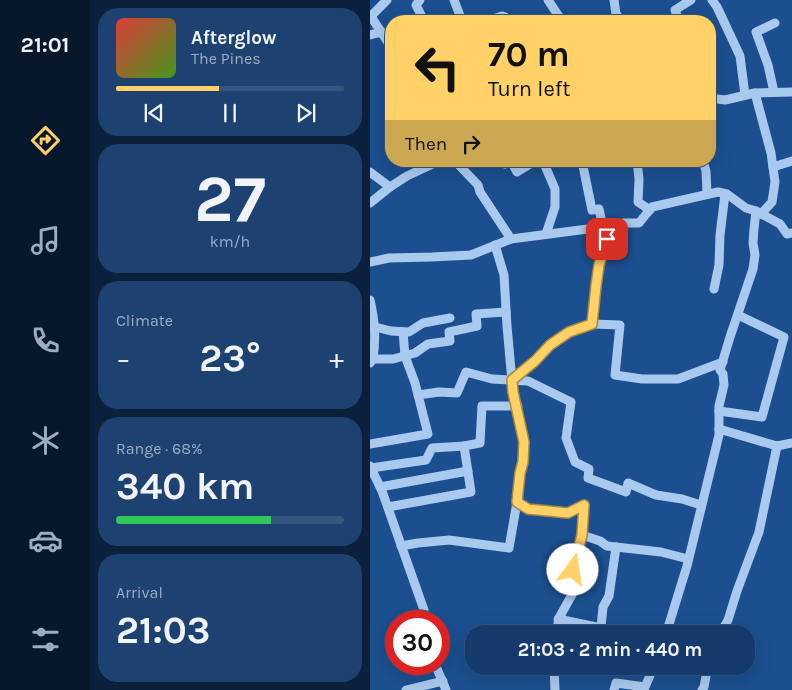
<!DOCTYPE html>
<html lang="en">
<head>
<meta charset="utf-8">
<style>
  :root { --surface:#143b6b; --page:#1d4271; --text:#f1f3f6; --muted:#9dadc1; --line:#33557e; --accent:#ffd166 }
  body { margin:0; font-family:Karla,sans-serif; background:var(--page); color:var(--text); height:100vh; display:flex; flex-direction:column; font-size:19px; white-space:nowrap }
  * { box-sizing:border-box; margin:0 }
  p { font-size:16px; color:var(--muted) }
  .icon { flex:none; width:28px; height:28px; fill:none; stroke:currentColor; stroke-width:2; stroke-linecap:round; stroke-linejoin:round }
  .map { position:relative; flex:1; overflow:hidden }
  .drawer { display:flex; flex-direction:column; gap:8px; padding:8px; background:#0b203b; width:280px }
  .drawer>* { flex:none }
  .guide { position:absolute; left:15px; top:15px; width:331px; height:152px; border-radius:20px; box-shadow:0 5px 20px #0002,0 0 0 1px var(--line); background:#ffd166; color:#111; overflow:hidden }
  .speed { position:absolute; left:15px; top:610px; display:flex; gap:10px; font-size:25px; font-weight:700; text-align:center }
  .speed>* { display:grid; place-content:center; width:65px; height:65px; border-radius:50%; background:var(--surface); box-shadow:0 5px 20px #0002,0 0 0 1px var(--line); line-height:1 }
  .speed .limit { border:8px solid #d22; background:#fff; color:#111 }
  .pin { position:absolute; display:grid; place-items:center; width:42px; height:42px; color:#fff; margin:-21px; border-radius:10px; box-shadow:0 2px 8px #0006 }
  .me { position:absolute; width:55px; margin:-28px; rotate:14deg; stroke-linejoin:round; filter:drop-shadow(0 0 4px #0008) }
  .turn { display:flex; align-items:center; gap:18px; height:105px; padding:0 20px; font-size:22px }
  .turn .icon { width:65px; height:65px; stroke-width:2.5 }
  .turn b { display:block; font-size:35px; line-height:42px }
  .then { display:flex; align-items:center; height:48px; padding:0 20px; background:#0003; gap:10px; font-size:19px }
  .big { font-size:38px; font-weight:700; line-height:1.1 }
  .drawer .card { flex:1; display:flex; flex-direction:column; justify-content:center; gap:8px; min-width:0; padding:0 18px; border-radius:20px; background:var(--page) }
  .drawer .dial { align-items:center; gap:0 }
  .dial b { font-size:65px; line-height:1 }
  .song { display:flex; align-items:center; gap:15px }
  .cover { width:60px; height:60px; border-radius:8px; background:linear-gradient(135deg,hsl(0 70% 55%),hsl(100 70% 35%)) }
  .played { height:5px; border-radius:2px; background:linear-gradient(90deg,var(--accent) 45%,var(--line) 45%) }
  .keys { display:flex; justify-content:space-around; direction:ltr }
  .heat { display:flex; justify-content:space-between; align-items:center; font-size:28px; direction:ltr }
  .charge { height:8px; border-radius:4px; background:linear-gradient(90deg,#34c759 68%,var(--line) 0) }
  .trip { position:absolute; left:95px; top:625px; width:290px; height:50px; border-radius:20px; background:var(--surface); box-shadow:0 5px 20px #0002,0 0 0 1px var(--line); font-weight:700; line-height:50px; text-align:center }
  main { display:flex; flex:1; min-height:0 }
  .tab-bar { display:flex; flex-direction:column; width:90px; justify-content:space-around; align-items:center; background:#08182b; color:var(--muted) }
  .tab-bar .icon { width:35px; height:35px }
  .tab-bar .current { color:var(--accent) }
  .tab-bar b { font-size:22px; color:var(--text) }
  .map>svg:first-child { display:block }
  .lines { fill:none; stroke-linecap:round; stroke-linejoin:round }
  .minor { stroke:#a9c9ee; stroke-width:9 }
  .route-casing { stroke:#a68842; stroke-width:12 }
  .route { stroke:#ffd166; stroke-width:9 }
</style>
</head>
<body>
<main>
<nav class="tab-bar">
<b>21:01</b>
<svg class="icon current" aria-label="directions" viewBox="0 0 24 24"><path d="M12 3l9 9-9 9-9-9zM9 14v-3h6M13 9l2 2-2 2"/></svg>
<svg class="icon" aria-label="music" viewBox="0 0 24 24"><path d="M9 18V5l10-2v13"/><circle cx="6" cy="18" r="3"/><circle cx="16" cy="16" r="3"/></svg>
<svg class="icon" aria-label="phone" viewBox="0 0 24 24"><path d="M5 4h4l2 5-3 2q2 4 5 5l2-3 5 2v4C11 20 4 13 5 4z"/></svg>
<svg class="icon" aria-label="climate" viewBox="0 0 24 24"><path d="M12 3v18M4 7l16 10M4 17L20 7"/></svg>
<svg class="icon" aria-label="car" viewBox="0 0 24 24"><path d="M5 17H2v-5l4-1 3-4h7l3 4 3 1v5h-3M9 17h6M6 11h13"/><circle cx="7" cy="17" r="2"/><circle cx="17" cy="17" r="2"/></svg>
<svg class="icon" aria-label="filters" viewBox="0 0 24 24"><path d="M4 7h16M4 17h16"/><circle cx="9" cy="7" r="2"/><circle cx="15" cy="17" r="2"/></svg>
</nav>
<section class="drawer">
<div class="card">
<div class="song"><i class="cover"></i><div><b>Afterglow</b><p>The Pines</p></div></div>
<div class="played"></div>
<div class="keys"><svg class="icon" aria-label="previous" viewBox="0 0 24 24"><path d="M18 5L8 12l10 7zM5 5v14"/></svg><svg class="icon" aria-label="pause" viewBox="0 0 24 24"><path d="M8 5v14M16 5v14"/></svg><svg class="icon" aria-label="next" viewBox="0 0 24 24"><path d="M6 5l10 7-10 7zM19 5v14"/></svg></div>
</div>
<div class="card dial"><b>27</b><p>km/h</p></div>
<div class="card"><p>Climate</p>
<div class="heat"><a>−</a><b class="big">23°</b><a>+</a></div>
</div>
<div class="card"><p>Range · 68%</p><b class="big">340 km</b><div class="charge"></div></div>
<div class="card"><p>Arrival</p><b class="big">21:03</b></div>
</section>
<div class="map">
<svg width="422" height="690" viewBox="0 0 422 690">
  <rect width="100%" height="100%" fill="#1b4f8f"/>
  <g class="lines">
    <!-- minor -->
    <g class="minor">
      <polyline points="50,0 46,5 54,21"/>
      <polyline points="84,0 92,21"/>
      <polyline points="178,0 192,21"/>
      <polyline points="244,0 246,14 252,21"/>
      <polyline points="342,0 347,7 370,56 375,95"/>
      <polyline points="0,15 21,47"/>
      <polyline points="1,16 17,0"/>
      <polyline points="117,21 132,16 135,17 138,21"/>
      <polyline points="309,21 305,10 321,0"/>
      <polyline points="0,35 12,32"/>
      <polyline points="404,92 398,65 386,32 405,23"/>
      <polyline points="385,93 401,153 405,182 402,202 391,214"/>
      <polyline points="340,98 355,100 385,93 422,92"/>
      <polyline points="85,161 108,185 110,192 141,239"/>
      <polyline points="133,161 135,164 141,161 147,172 165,161"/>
      <polyline points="173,161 185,189 185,207 176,234"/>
      <polyline points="212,161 222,210 229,209 233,227"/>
      <polyline points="267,161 269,179 268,202 280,210"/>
      <polyline points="333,161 336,171 337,194"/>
      <polyline points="403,167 422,161"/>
      <polyline points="0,172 20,187"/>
      <polyline points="0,203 20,187 37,176 69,161"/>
      <polyline points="241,226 229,265 226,286 222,324 250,325 245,375 272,379 308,379 353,362"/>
      <polyline points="0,262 19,258 62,257 101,255 141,239 233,227 254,223 269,223 282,207 348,192 357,194 376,208 386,211 410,224 417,234 422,233"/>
      <polyline points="344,289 349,265 350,235 355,194"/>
      <path d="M 0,300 C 5,322 6,338 3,359"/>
      <polyline points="5,327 21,331 39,332 53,323 80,318"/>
      <polyline points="0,363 3,359 23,359 45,353 58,344 80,341 79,332 107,326 106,314 136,312"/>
      <polyline points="142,380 165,361 180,345 199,332 222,324"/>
      <polyline points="48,395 69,392 87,393 96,372 122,379 158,381 201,402 196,438 205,462 219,469 218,478 256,492 258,483 286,495 312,499 331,505"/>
      <polyline points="349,411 392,417 414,337 368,315"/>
      <polyline points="349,429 407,446 422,443"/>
      <polyline points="0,444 58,434 45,383 35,356 33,332"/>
      <polyline points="0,466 12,491 54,610 55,621"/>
      <polyline points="1,468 56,460 62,448 94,446 110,443 112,406 148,406"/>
      <polyline points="10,487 98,471"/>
      <polyline points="147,502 158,509 198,513 214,505 212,535 203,570 204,591 189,618 186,634"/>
      <polyline points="18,507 101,492 94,446"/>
      <polyline points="212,535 230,541 237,546 291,552 318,559"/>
      <polyline points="31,546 48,543 79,540 139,548 147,502 150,473 153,462 154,442 143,392 137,326 134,275 125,245"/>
      <polyline points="188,619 260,634"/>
      <polyline points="231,627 233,607 239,596 246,547"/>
      <polyline points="296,634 317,566 349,435 349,406 354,385 353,374 350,370 360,337 383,269 385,255 383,243 384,229 386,211"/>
      <polyline points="350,634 358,620 367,591 389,532 407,446"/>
      <polyline points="65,664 76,690"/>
      <polyline points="184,666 185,690"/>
      <polyline points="36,690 73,681"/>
      <polyline points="244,690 246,683 275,687 284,666"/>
      <polyline points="332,690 334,687 338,666"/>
    </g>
  </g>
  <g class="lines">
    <defs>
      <polyline id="route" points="203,570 212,535 214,505 198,513 158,509 147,502 150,473 153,462 154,442 143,392 142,380 165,361 180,345 199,332 222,324 226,286 229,265 237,239"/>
    </defs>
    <!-- route casing -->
    <use href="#route" class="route-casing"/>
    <!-- route -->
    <use href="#route" class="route"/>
  </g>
</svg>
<div class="speed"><div class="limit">30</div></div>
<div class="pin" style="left:237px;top:239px;background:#d93025"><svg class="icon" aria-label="arrive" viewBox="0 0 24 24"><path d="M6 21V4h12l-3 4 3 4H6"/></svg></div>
<svg class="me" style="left:203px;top:570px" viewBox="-20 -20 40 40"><circle r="19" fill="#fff"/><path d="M0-13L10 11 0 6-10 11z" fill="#ffd166"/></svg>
<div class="trip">21:03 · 2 min · 440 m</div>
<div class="guide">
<div class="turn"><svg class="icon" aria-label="left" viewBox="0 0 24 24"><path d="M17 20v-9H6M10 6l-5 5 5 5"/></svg><div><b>70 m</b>Turn left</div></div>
<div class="then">Then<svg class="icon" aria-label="right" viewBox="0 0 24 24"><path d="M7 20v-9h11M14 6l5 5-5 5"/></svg></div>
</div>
</div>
</main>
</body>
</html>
